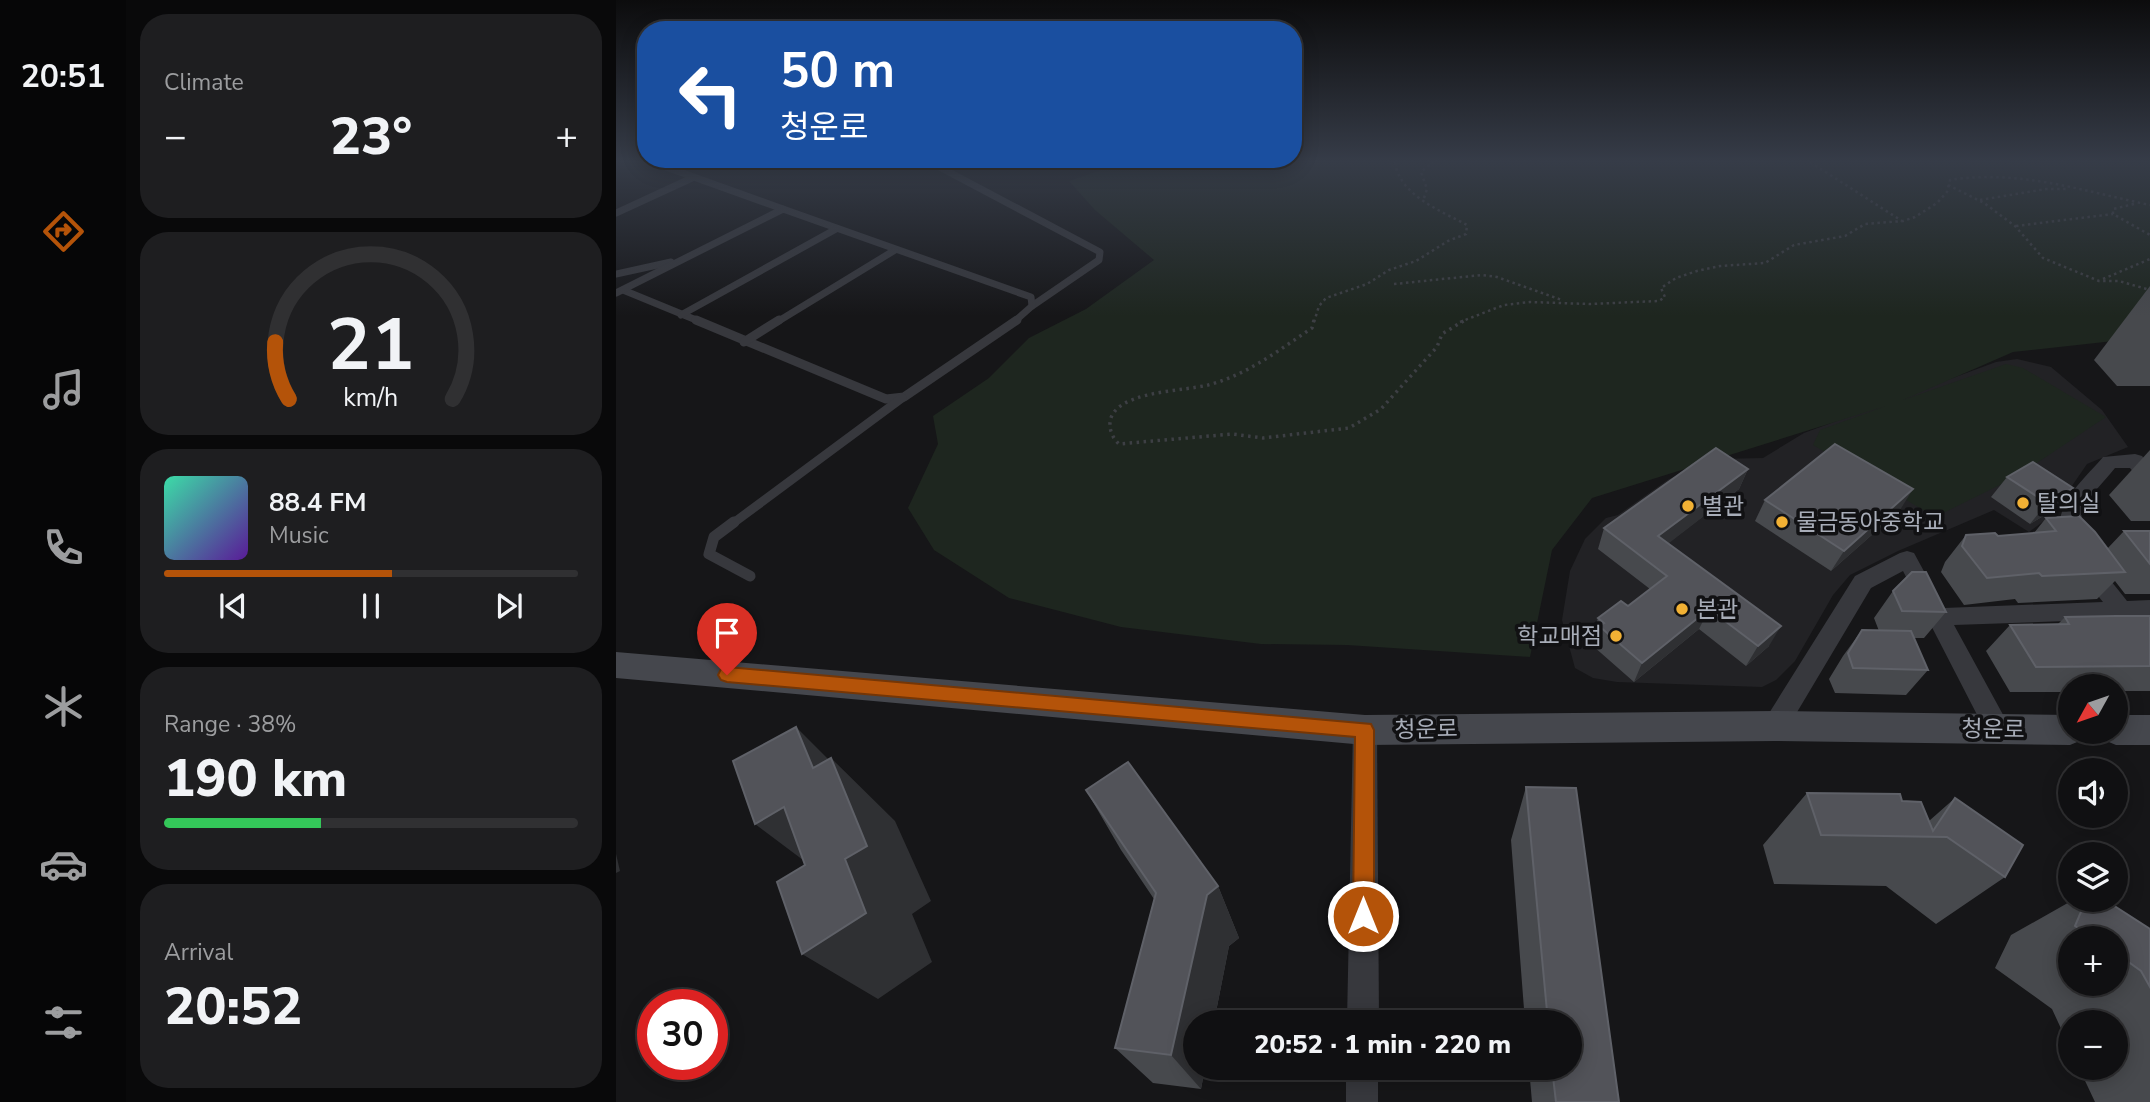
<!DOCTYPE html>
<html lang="en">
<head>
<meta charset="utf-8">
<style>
  :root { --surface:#101012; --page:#1e1e20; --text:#f1f3f6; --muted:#9c9d9f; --line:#303032; --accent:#b45309 }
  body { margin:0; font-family:"Nunito Sans","Noto Sans KR",sans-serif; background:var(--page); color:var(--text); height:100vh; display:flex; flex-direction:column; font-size:26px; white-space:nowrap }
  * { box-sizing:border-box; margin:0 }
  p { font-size:23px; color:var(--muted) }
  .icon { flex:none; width:38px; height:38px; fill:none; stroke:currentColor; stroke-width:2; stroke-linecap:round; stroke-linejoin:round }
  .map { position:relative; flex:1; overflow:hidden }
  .details { display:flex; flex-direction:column; gap:14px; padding:14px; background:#09090a; width:490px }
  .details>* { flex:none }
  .top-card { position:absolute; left:21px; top:21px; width:665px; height:147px; border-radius:28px; box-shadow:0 4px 18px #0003,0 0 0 2px var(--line); background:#1a4fa0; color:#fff; overflow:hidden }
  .needle { width:46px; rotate:230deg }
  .tools { position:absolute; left:1442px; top:674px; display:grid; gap:14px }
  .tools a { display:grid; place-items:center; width:70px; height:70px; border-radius:50%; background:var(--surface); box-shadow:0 4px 18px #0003,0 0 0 2px var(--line); font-size:35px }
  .speed { position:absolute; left:21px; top:989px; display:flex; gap:14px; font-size:35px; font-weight:700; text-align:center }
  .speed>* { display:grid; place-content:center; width:91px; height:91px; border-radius:50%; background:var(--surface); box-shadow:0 4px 18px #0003,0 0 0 2px var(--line); line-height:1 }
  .speed .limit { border:10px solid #d22; background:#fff; color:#111 }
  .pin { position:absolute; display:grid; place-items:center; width:60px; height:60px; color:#fff; margin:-72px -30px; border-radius:50% 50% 50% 0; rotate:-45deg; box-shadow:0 0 7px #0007 }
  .pin .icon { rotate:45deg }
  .me { position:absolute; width:77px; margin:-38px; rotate:0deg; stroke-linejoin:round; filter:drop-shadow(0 0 5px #0008) }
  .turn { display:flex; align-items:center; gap:24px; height:147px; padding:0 28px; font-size:32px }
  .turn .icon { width:91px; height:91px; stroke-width:2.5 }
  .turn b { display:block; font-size:49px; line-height:60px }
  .big { font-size:52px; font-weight:800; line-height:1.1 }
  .details .tile { flex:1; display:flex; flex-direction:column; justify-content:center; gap:10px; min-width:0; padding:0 24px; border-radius:28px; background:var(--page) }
  .details .dial { align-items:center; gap:0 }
  .dial svg { height:182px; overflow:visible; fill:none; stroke:var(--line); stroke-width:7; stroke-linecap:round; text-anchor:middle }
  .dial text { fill:var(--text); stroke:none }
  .song { display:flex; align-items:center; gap:21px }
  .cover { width:84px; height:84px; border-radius:10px; background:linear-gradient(135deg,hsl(160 70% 55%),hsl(270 70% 35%)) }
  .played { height:7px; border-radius:4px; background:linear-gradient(90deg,var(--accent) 55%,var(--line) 55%) }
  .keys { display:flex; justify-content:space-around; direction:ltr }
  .heat { display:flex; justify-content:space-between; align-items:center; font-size:38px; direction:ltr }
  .charge { height:10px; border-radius:5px; background:linear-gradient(90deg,#34c759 38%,var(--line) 0) }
  .trip { position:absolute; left:567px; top:1010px; width:399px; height:70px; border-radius:35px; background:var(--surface); box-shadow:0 4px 18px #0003,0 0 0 2px var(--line); font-weight:800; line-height:70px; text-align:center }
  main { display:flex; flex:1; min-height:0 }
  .tab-bar { display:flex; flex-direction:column; width:126px; justify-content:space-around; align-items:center; background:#060607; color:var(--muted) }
  .tab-bar .icon { width:49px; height:49px }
  .tab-bar .on { color:var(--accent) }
  .tab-bar b { font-size:32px; color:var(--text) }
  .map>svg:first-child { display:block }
  .built { fill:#222225 }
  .green { fill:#1e261f }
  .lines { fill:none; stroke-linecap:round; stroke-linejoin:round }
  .path-far1 { stroke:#3d3f44; stroke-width:2.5; stroke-dasharray:2.5 3.5; stroke-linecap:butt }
  .path { stroke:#3d3f44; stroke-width:3.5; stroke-dasharray:2.5 4.5; stroke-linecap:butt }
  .lane-far2 { stroke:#37383d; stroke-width:7 }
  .lane-far1 { stroke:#37383d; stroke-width:9 }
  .lane { stroke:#37383d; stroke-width:11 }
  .street { fill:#37383d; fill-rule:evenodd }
  .secondary { fill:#45474d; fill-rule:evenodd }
  .wall { fill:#47494d; fill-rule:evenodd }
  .shaded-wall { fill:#2f3033 }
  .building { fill:#525359; stroke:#5f6168; stroke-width:2 }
  .route { fill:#b45309; stroke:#753606; stroke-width:2 }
  .poi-dot { fill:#f2b134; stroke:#111113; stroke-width:2.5 }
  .labels { text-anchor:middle; stroke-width:7; stroke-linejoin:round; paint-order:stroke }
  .poi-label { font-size:23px; fill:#a8adb8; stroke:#111113; text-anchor:start }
  .street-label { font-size:23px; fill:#a8adb8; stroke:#111113 }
</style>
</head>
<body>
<main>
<nav class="tab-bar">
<b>20:51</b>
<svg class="icon on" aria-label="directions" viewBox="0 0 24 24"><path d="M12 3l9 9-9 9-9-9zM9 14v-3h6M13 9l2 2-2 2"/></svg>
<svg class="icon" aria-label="music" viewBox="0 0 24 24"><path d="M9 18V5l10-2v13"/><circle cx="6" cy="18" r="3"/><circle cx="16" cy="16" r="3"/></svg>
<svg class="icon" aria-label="phone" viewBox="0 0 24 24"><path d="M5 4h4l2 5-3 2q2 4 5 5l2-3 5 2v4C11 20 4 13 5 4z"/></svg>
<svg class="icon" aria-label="climate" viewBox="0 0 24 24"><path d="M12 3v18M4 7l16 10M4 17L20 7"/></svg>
<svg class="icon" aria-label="car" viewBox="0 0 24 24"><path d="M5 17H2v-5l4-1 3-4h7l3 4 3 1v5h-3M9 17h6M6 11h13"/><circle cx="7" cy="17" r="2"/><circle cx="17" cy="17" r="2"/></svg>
<svg class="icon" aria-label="filters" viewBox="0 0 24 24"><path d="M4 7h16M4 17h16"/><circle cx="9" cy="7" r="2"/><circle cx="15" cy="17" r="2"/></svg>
</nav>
<section class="details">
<div class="tile"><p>Climate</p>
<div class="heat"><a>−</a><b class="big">23°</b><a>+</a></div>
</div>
<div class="tile dial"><svg viewBox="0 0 100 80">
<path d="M14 69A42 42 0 1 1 86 69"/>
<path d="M14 69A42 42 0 0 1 8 44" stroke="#b45309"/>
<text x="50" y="56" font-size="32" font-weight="700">21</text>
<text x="50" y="72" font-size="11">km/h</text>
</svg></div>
<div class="tile">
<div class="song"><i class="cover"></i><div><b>88.4 FM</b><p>Music</p></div></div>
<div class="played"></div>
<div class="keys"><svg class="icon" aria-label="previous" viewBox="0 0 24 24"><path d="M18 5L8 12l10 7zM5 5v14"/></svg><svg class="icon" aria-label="pause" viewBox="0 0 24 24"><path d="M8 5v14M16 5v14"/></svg><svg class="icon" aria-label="next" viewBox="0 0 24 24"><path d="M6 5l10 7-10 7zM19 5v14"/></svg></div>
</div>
<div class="tile"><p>Range · 38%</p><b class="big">190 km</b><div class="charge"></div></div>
<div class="tile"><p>Arrival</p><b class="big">20:52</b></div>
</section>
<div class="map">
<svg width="1534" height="1102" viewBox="0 0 1534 1102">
  <rect width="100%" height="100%" fill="#161618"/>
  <!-- built -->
  <polygon class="built" points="1401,359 1435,367 1486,410 1512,447 1471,464 1436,515 1413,532 1378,510 1282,551 1234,575 1217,595 1179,661 1160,680 1146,687 1001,682 977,678 959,668 946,620 954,571 969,539 990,518 1002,515 1053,479 1103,459 1147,458 1188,433 1380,362"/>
  <!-- green -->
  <polygon class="green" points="509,162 1534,162 1534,337 1397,352 1287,400 1390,364 1407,368 1490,417 1400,477 1319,517 1197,445 1204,430 1270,406 976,498 936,550 914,657 731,645 645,644 505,627 393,598 318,550 292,508 322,444 317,416 373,378 413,338 470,309 538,260 479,210 453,181"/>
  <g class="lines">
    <!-- path-far1 -->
    <g class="path-far1">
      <polyline points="1194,162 1286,221"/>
      <polyline points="1332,185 1368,203 1399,226 1427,258 1483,281 1503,281 1534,290"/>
      <polyline points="808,198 811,189 805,172 817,162"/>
      <polyline points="1364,200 1430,189 1452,189"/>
      <polyline points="1518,204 1497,209 1497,214 1534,235"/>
      <polyline points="1400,226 1497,214"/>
      <polyline points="1487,279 1534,259"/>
      <polyline points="778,284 866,275 881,277 946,300"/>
      <path d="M 698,322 L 703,306 L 710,298 L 751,284 L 773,270 L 800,261 L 832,241 L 850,234 L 851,225 C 825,211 783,195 779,162"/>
      <path d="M 844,322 L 888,305 L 914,302 L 973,304 L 1043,301 L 1049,297 L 1045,288 L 1060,278 L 1081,271 L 1104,266 L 1149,263 L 1178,245 L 1229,236 L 1249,224 L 1287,221 L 1299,217 L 1321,203 L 1331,192 L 1334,180 C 1403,169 1467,191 1534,205"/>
    </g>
    <!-- path -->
    <path class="path" d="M 698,320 L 696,328 C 663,350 631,375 592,385 C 567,391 516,391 499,411 C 490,421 494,436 503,444 L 616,434 L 647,438 L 733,428 L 765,409 L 821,347 L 826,334 L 849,320"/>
    <!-- lane-far2 -->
    <g class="lane-far2">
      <polyline points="36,162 167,209"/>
      <polyline points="314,162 484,252 483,260 416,306"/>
      <polyline points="0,213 76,178"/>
      <polyline points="0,274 55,262"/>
      <polyline points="7,290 85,322"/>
      <polyline points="0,293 167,209 415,297 416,306 398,322"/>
      <polyline points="65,315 220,229"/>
      <polyline points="161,322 279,250"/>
    </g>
    <!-- lane-far1 -->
    <g class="lane-far1">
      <polyline points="80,320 270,399 288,397 401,320"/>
      <polyline points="128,342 163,320"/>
      <polyline points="116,524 286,398"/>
    </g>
    <!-- lane -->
    <polyline class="lane" points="118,522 98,537 93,554 134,576"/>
    <!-- street -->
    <g class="street">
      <path d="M 1519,454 L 1526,456 L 1534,466 L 1534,485 L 1527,483 L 1514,468 L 1499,468 C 1488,482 1473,495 1467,512 C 1456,539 1495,580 1511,601 L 1534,600 L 1534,618 L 1338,625 L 1391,722 L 1394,730 L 1391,738 L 1382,741 L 1373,738 L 1287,571 L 1255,588 L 1168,734 L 1159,737 L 1150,734 L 1147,726 L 1150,718 L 1239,576 L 1284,553 L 1291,551 L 1298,553 L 1328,608 L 1487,602 C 1472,582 1438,540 1445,515 C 1451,492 1473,474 1487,457 Z"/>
      <polygon points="749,719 758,722 761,730 763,1022 731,1022 737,730 740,722"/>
      <rect x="730" y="1068" width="32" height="34"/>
    </g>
    <!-- secondary -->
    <g class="secondary">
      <polygon points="0,652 749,715 1159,711 1454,715 1454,732 1470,732 1466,740 1454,745 1159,741 749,745 0,678"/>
      <polygon points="1500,715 1534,715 1534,745 1500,745 1488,740 1484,732 1500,732"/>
    </g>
  </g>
  <!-- wall -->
  <g class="wall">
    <polygon points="1534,286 1534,386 1501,386 1478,360"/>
    <polygon points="1534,450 1534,521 1515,521 1493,495"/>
    <polygon points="1132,469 1123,489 1052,543 1153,646 1130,666 1083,629 1018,682 977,646 978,640 976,638 982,618 1012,606 1034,589 982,549 988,528"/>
    <polygon points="1391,477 1457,488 1439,509 1414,524 1375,497"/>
    <polygon points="1149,500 1284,510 1215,571 1139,521"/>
    <polygon points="1430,518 1491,549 1508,531 1534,531 1534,594 1509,594 1499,581 1481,599 1402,603 1399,599 1348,605 1325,572 1329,562 1350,535 1382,536 1418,533"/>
    <polygon points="1277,591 1330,612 1308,638 1298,638 1312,670 1290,695 1219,693 1213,679 1227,656 1246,630 1263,631 1258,618"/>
    <polygon points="1534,616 1534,691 1500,691 1500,686 1454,686 1454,692 1394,692 1370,651 1394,625 1442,624 1449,617"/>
    <polygon points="910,787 1003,1102 916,1102 913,1068 954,1068 954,1022 909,1022 895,840"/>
    <polygon points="470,790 602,886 623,938 613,946 598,1022 579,1022 579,1068 589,1068 585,1089 537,1083 499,1048 538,899 505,850"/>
    <polygon points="1191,793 1286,801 1313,821 1339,798 1389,877 1320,924 1270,886 1158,884 1147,845"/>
    <path d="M 1457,900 L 1489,900 L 1534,929 L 1534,1102 L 1479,1102 L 1463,1068 L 1500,1068 L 1500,1022 L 1454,1022 L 1454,1048 L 1436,1009 L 1379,968 L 1395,935 ZM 1454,938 L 1500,938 L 1500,984 L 1454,984 Z"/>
  </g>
  <!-- shaded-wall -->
  <g class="shaded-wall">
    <polygon points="1132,469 1123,489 1035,557 1042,536"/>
    <polygon points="1457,488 1439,509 1414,524 1431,503"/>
    <polygon points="1297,489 1284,510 1215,571 1228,551"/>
    <polygon points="1093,609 1083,629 1018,682 1026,663"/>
    <polygon points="1165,626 1153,646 1130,666 1142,646"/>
    <polygon points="180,727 217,764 215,758 279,821 315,901 296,914 316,962 262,999 186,954 215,881 139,824 197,768"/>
    <polygon points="0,854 4,871 0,873"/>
    <polygon points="602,886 623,938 613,946 598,1022 579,1022 579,1068 589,1068 585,1089 555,1055 591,895"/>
  </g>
  <!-- building -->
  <g class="building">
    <polygon points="1219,444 1297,489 1228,551 1149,500"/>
    <polygon points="1100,448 1132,469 1042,536 1165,626 1142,646 1093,609 1026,663 983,626 988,623 982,618 1005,601 1012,606 1051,576 988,528"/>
    <polygon points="1417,462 1457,488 1431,503 1391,477"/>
    <polygon points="1463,516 1479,532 1509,572 1426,576 1423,573 1371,578 1346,546 1350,535 1379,533 1382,536 1440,531 1430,518"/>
    <polygon points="1508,531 1534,531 1534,564"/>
    <polygon points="1296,572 1310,572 1330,612 1286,611 1277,591"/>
    <polygon points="1500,616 1534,616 1534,666 1420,667 1394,625 1453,624 1449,617"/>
    <polygon points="1246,630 1295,631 1312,670 1237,668 1232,653"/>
    <polygon points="180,727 197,768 215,758 251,846 229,859 250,913 186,954 161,882 189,865 168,807 139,824 117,761"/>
    <polygon points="512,762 602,886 591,895 555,1055 499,1048 540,893 470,790"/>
    <polygon points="910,787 960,788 1003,1102 940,1102 936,1068 954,1068 954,1022 932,1022"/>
    <polygon points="1191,793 1284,794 1286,801 1305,802 1317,831 1339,798 1407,845 1389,877 1331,837 1205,835"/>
    <polygon points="1470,900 1489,900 1534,929 1534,987 1525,971 1500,953 1500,938 1477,938 1459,926"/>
  </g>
  <!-- sky -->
  <linearGradient id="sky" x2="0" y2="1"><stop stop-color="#0c0c0d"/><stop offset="0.51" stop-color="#363c48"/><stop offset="1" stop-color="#363c48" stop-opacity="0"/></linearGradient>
  <rect width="1534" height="316" fill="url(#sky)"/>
  <!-- route -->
  <polygon class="route" points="111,667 755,724 758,730 758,916 755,923 747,927 740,923 737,916 739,737 111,682 105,680 102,675 105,669"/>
  <!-- markers -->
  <g class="poi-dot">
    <circle cx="1407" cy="503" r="7"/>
    <circle cx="1072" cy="506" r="7"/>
    <circle cx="1166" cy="522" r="7"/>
    <circle cx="1066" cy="609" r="7"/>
    <circle cx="1000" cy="636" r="7"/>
  </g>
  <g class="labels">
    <!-- poi labels -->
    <g class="poi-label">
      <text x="1421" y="511">탈의실</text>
      <text x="1086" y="514">별관</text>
      <text x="1180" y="530">물금동아중학교</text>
      <text x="1080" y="617">본관</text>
      <text x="986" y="644" text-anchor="end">학교매점</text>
    </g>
    <!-- street labels -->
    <g class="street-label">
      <text transform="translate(810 729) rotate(-1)" y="8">청운로</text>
      <text transform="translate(1377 729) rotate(1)" y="8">청운로</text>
    </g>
  </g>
</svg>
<div class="tools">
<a><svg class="needle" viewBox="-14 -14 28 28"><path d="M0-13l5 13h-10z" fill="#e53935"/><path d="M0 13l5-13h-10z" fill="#9c9d9f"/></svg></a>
<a><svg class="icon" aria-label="sound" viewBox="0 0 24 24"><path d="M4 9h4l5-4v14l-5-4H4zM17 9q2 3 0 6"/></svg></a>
<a><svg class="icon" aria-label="layers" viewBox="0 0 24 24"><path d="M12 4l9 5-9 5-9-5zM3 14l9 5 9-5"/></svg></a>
<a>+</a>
<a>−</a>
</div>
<div class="speed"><div class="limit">30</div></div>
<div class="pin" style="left:111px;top:675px;background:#d93025"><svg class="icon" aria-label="arrive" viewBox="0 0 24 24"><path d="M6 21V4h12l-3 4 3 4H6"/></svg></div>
<svg class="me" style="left:747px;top:916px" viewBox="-20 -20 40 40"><circle r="17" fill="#b45309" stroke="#fff" stroke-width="3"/><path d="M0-11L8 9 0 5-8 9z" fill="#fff"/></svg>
<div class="trip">20:52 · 1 min · 220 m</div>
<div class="top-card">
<div class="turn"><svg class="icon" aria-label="left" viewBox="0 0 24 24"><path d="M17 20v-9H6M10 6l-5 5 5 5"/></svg><div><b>50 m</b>청운로</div></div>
</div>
</div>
</main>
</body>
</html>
